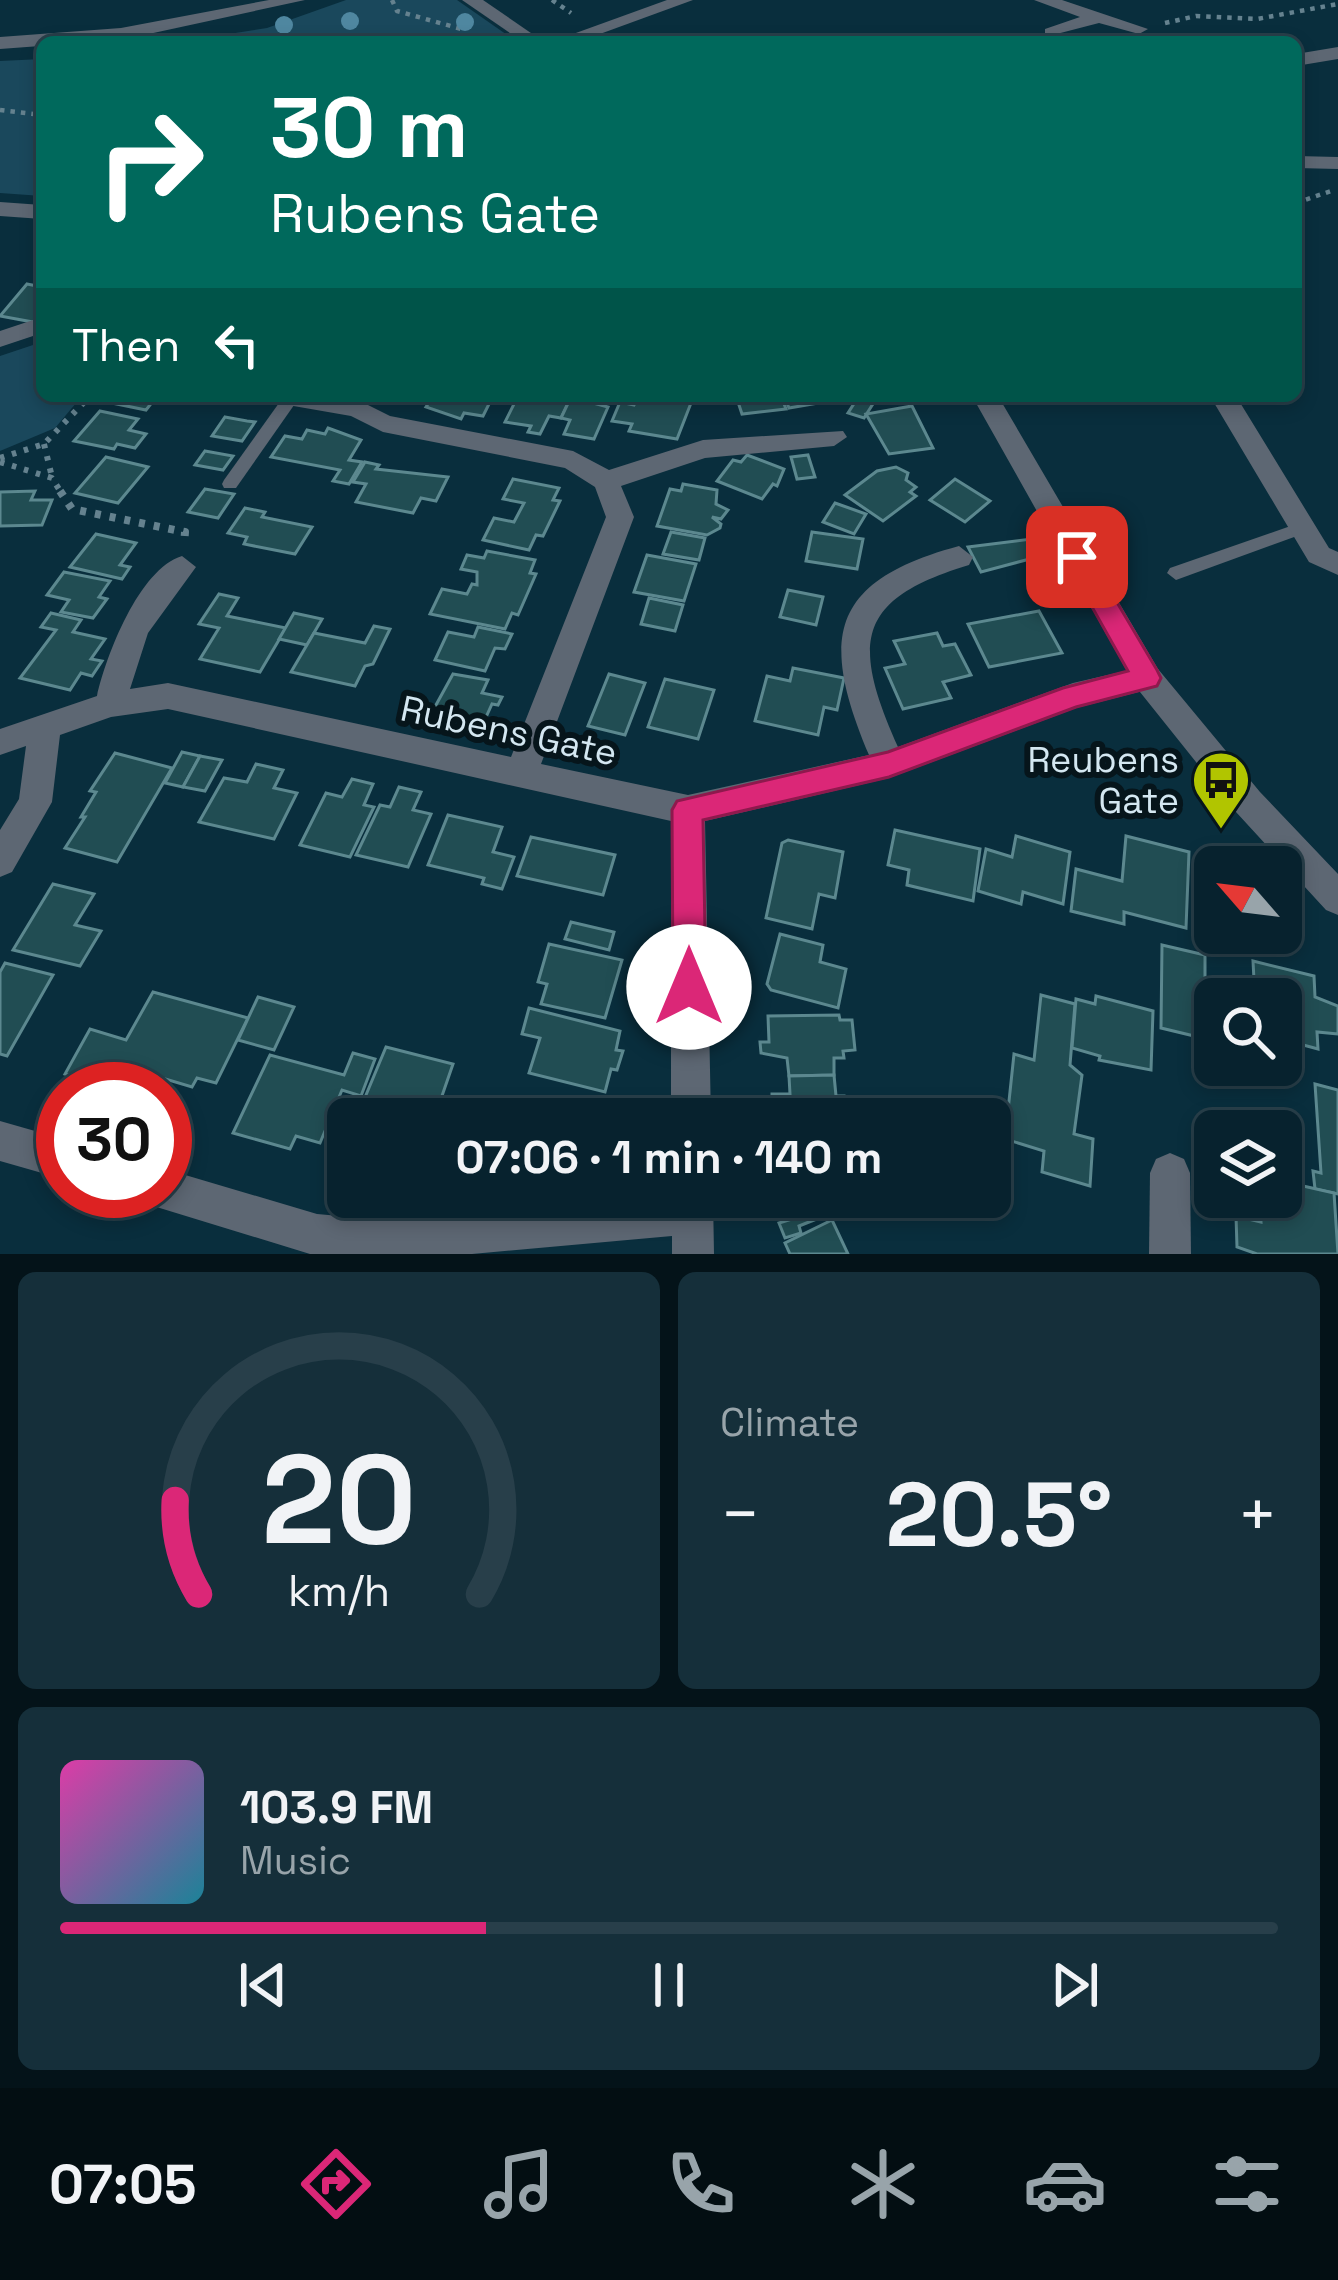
<!DOCTYPE html>
<html lang="en">
<head>
<meta charset="utf-8">
<style>
  :root { --surface:#07222e; --page:#152f3a; --text:#f1f3f6; --muted:#98a4aa; --line:#283f4a; --accent:#db2777 }
  body { margin:0; font-family:"Space Grotesk",sans-serif; background:var(--page); color:var(--text); height:100vh; display:flex; flex-direction:column; font-size:45px; white-space:nowrap }
  * { box-sizing:border-box; margin:0 }
  p { font-size:39px; color:var(--muted) }
  .icon { flex:none; width:66px; height:66px; fill:none; stroke:currentColor; stroke-width:2; stroke-linecap:round; stroke-linejoin:round }
  .map { position:relative; height:1254px; overflow:hidden }
  .drawer { display:flex; flex-direction:column; gap:18px; padding:18px; background:#041319; flex:1 }
  .drawer>* { flex:none }
  .top-card { position:absolute; left:36px; top:36px; width:1266px; height:366px; border-radius:18px; box-shadow:0 6px 18px #0003,0 0 0 3px var(--line); background:#00695c; color:#fff; overflow:hidden }
  .needle { width:78px; rotate:298deg }
  .controls { position:absolute; left:1194px; top:846px; display:grid; gap:24px }
  .controls a { display:grid; place-items:center; width:108px; height:108px; border-radius:18px; background:var(--surface); box-shadow:0 6px 18px #0003,0 0 0 3px var(--line); font-size:60px }
  .speed { position:absolute; left:36px; top:1062px; display:flex; gap:24px; font-size:60px; font-weight:700; text-align:center }
  .speed>* { display:grid; place-content:center; width:156px; height:156px; border-radius:50%; background:var(--surface); box-shadow:0 6px 18px #0003,0 0 0 3px var(--line); line-height:1 }
  .speed .limit { border:18px solid #d22; background:#fff; color:#111 }
  .pin { position:absolute; display:grid; place-items:center; width:102px; height:102px; color:#fff; margin:-51px; border-radius:24px; box-shadow:0 6px 18px #0006 }
  .me { position:absolute; width:132px; margin:-66px; rotate:0deg; stroke-linejoin:round; filter:drop-shadow(0 0 9px #0008) }
  .turn { display:flex; align-items:center; gap:42px; height:252px; padding:0 36px; font-size:54px }
  .turn .icon { width:156px; height:156px; stroke-width:2.5 }
  .turn b { display:block; font-size:84px; line-height:102px }
  .then { display:flex; align-items:center; height:114px; padding:0 36px; background:#0003; gap:24px; font-size:45px }
  .big { font-size:90px; font-weight:700; line-height:1.1 }
  .drawer .tile { flex:1; display:flex; flex-direction:column; justify-content:center; gap:18px; min-width:0; padding:0 42px; border-radius:18px; background:var(--page) }
  .drawer .dial { align-items:center; gap:0 }
  .dial svg { height:312px; overflow:visible; fill:none; stroke:var(--line); stroke-width:7; stroke-linecap:round; text-anchor:middle }
  .dial text { fill:var(--text); stroke:none }
  .song { display:flex; align-items:center; gap:36px }
  .cover { width:144px; height:144px; border-radius:18px; background:linear-gradient(135deg,hsl(320 70% 55%),hsl(190 70% 35%)) }
  .played { height:12px; border-radius:6px; background:linear-gradient(90deg,var(--accent) 35%,var(--line) 35%) }
  .keys { display:flex; justify-content:space-around; direction:ltr }
  .heat { display:flex; justify-content:space-between; align-items:center; font-size:66px; direction:ltr }
  .drawer .tiles { flex:1; display:grid; gap:18px; grid-template-columns:1fr 1fr }
  .tile:last-child { grid-column:span 2 }
  .trip { position:absolute; left:327px; top:1098px; width:684px; height:120px; border-radius:18px; background:var(--surface); box-shadow:0 6px 18px #0003,0 0 0 3px var(--line); font-weight:700; line-height:120px; text-align:center }
  .menu { display:flex; height:192px; justify-content:space-around; align-items:center; background:#030e12; color:var(--muted) }
  .menu .icon { width:84px; height:84px }
  .menu .on { color:var(--accent) }
  .menu b { font-size:54px; color:var(--text) }
  .map>svg:first-child { display:block }
  .green { fill:#1a485c }
  .building { fill:#214d53; stroke:#5c888f; stroke-width:3 }
  .lines { fill:none; stroke-linecap:round; stroke-linejoin:round }
  .path-far2 { stroke:#65828f; stroke-width:4.5; stroke-dasharray:4.5 6; stroke-linecap:butt }
  .path-far1 { stroke:#65828f; stroke-width:6; stroke-dasharray:4.5 8; stroke-linecap:butt }
  .path { stroke:#65828f; stroke-width:8; stroke-dasharray:6 9; stroke-linecap:butt }
  .service { fill:#5d6773; fill-rule:evenodd }
  .minor { fill:#5d6773; fill-rule:evenodd }
  .tertiary { fill:#5d6773; fill-rule:evenodd }
  .tree { fill:#4f87a0 }
  .route { fill:#db2777; stroke:#8e194d; stroke-width:3 }
  .labels { text-anchor:middle; stroke-width:12; stroke-linejoin:round; paint-order:stroke }
  .street-label { font-size:36px; fill:#d4e7f1; stroke:#06151b }
  .poi-label { font-size:36px; fill:#d4e7f1; stroke:#06151b; text-anchor:end }
</style>
</head>
<body>
<div class="map">
<svg width="1338" height="1254" viewBox="0 0 1338 1254">
  <rect width="100%" height="100%" fill="#092e3d"/>
  <!-- green -->
  <g class="green">
    <polygon points="346,0 457,0 517,42 178,42 267,28"/>
    <polygon points="42,59 42,196 0,193 0,61"/>
    <polygon points="42,342 42,396 82,396 55,428 0,451 0,356"/>
  </g>
  <!-- building -->
  <g class="building">
    <polygon points="27,284 42,287 42,312 33,322 0,316"/>
    <polygon points="112,396 157,396 146,410 107,402"/>
    <polygon points="433,396 493,396 483,416 464,413 461,419 426,407"/>
    <polygon points="518,396 568,396 571,397 561,418 549,416 540,434 528,432 531,426 505,422"/>
    <polygon points="639,396 691,403 677,439 629,431 632,424 612,421 620,402 634,405"/>
    <polygon points="736,396 781,396 786,409 742,414"/>
    <polygon points="784,396 829,398 859,396 789,408"/>
    <polygon points="859,396 876,399 864,418 848,413"/>
    <polygon points="571,397 608,407 594,439 564,434 570,420 561,418"/>
    <polygon points="912,406 933,448 889,454 866,414"/>
    <polygon points="100,411 138,419 129,430 146,434 135,448 117,444 114,449 74,441"/>
    <polygon points="225,417 247,421 255,422 242,441 212,436"/>
    <polygon points="328,428 361,440 349,460 362,462 349,484 333,481 340,470 271,457 285,436 302,439 307,430 325,434"/>
    <polygon points="205,451 233,456 223,470 195,465"/>
    <polygon points="747,455 784,469 777,486 773,484 762,499 717,481 733,460 741,462"/>
    <polygon points="808,455 815,477 797,479 791,457"/>
    <polygon points="106,457 148,467 118,503 75,493"/>
    <polygon points="365,462 379,465 376,469 448,477 436,501 421,498 413,513 356,502 366,484 353,482"/>
    <polygon points="896,467 908,473 906,480 916,487 910,492 916,496 883,521 845,495 877,471"/>
    <polygon points="513,479 559,488 553,500 560,501 543,536 536,535 529,550 483,540 494,518 514,522 524,503 503,499"/>
    <polygon points="955,479 990,501 965,522 930,500"/>
    <polygon points="683,484 717,490 716,504 728,510 721,519 712,517 721,524 720,528 707,535 657,526 670,489 681,491"/>
    <polygon points="205,489 234,494 218,518 188,512"/>
    <polygon points="35,491 31,500 52,500 42,525 0,526 0,492"/>
    <polygon points="835,503 866,514 854,534 823,522"/>
    <polygon points="245,508 265,512 262,517 312,527 295,554 244,544 247,537 228,533"/>
    <polygon points="671,532 705,538 699,560 663,554"/>
    <polygon points="812,532 863,539 857,569 806,561"/>
    <polygon points="96,534 136,543 120,565 130,567 122,579 70,567"/>
    <polygon points="1031,539 1041,556 981,572 968,547"/>
    <polygon points="487,551 535,560 530,573 536,574 518,615 512,613 505,629 430,614 442,589 467,594 472,584 477,585 477,572 461,569 467,555 484,558"/>
    <polygon points="647,555 696,564 684,601 634,592"/>
    <polygon points="64,572 110,581 99,597 107,599 93,618 61,612 69,600 47,595"/>
    <polygon points="788,590 823,597 816,625 780,617"/>
    <polygon points="219,594 238,598 227,616 286,628 260,672 200,659 219,628 199,624"/>
    <polygon points="649,598 683,605 675,631 641,624"/>
    <polygon points="1039,611 1062,653 989,667 968,624"/>
    <polygon points="51,613 81,620 73,632 105,639 91,659 102,661 92,676 81,673 70,690 20,678 56,630 41,627"/>
    <polygon points="294,613 322,619 307,645 279,639"/>
    <polygon points="374,626 390,629 373,664 365,666 355,686 291,672 314,633 365,643"/>
    <polygon points="478,627 512,634 505,649 495,648 485,671 435,660 448,632 474,637"/>
    <polygon points="937,633 943,646 955,644 971,675 943,682 951,698 903,709 885,668 905,664 894,641"/>
    <polygon points="793,668 844,678 837,710 824,707 818,735 755,721 767,676 790,681"/>
    <polygon points="453,674 488,680 482,693 502,697 498,705 492,704 482,726 431,714"/>
    <polygon points="609,674 645,683 625,735 588,726"/>
    <polygon points="665,679 714,690 698,739 648,727"/>
    <polygon points="182,752 200,756 183,787 165,783"/>
    <polygon points="115,753 172,768 117,862 65,848 85,817 81,817 96,792 90,791"/>
    <polygon points="200,756 222,760 205,791 183,787"/>
    <polygon points="256,764 283,770 274,788 297,793 274,839 199,822 224,778 247,782"/>
    <polygon points="352,779 373,784 364,805 374,807 350,857 300,845 326,793 342,797"/>
    <polygon points="399,787 421,792 413,810 431,814 408,867 356,855 380,805 390,807"/>
    <polygon points="448,815 502,827 493,852 514,857 502,889 482,884 484,878 428,865"/>
    <polygon points="895,830 980,849 973,901 907,885 909,870 888,865"/>
    <polygon points="1016,836 1070,852 1063,904 1023,892 1021,904 978,891 986,849 1012,857"/>
    <polygon points="1126,836 1189,852 1186,928 1124,912 1124,924 1071,911 1076,869 1122,881"/>
    <polygon points="531,837 615,855 603,895 517,876"/>
    <polygon points="788,840 843,852 835,898 819,894 812,929 766,918 782,843"/>
    <polygon points="53,884 94,894 75,925 101,931 80,966 13,950"/>
    <polygon points="571,922 614,932 609,950 565,939"/>
    <polygon points="780,934 823,945 820,962 846,969 838,1008 771,990 767,984"/>
    <polygon points="549,944 622,960 605,1018 541,1004 547,984 538,982"/>
    <polygon points="1162,945 1205,955 1205,997 1215,999 1215,1041 1161,1028"/>
    <polygon points="1253,961 1314,976 1315,997 1338,1006 1338,1034 1317,1032 1318,1049 1281,1039 1281,999 1255,999"/>
    <polygon points="5,963 53,975 7,1056 0,1054 0,972"/>
    <polygon points="153,992 248,1018 216,1083 197,1078 192,1087 132,1069 121,1089 115,1089 65,1074 90,1029 126,1040"/>
    <polygon points="1041,995 1075,1004 1070,1065 1082,1075 1074,1134 1093,1139 1090,1186 1042,1172 1044,1151 1005,1139 1014,1054 1034,1060"/>
    <polygon points="1096,996 1153,1011 1151,1070 1099,1060 1100,1056 1072,1048 1076,999 1095,1004"/>
    <polygon points="258,997 294,1007 274,1050 238,1040"/>
    <polygon points="529,1008 620,1031 616,1050 623,1051 617,1070 611,1069 605,1092 529,1073 540,1038 522,1034"/>
    <polygon points="839,1015 840,1020 852,1020 855,1050 843,1051 844,1058 834,1058 834,1075 789,1076 787,1058 761,1053 760,1042 769,1042 768,1016"/>
    <polygon points="386,1047 453,1064 434,1119 356,1119"/>
    <polygon points="353,1053 375,1059 361,1096 342,1090 320,1143 296,1136 290,1149 233,1133 270,1055 344,1075"/>
    <polygon points="834,1075 836,1096 844,1096 844,1101 860,1101 861,1119 773,1119 773,1108 765,1108 765,1100 772,1100 772,1094 790,1094 789,1076"/>
    <polygon points="1315,1084 1338,1090 1338,1194 1315,1189 1313,1171 1321,1173"/>
    <polygon points="533,1098 566,1108 569,1099 612,1112 609,1119 526,1119"/>
    <polygon points="1281,1181 1334,1193 1338,1254 1257,1254 1237,1247 1236,1216 1261,1222 1260,1197 1281,1197"/>
    <polygon points="784,1197 872,1197 799,1226 801,1233 785,1238 779,1223 792,1219"/>
    <polygon points="832,1220 848,1254 790,1254 785,1243"/>
  </g>
  <g class="lines">
    <!-- path-far2 -->
    <g class="path-far2">
      <polyline points="392,0 397,11 465,30"/>
      <polyline points="552,0 571,13"/>
      <polyline points="1165,23 1196,16 1257,19 1338,4"/>
      <polyline points="0,110 42,115"/>
      <polyline points="1296,203 1331,191"/>
    </g>
    <!-- path-far1 -->
    <g class="path-far1">
      <polyline points="44,444 52,477"/>
      <polyline points="0,458 44,444 90,396"/>
      <polyline points="0,462 52,478 62,494"/>
    </g>
    <!-- path -->
    <polyline class="path" points="60,491 72,509 185,532 184,545"/>
    <!-- service -->
    <g class="service">
      <polygon points="284,396 299,398 236,488 224,488 222,484 224,480"/>
      <polygon points="1158,396 1252,396 1244,401 1166,401"/>
      <polygon points="1302,522 1310,528 1308,532 1176,580 1167,573 1170,568"/>
    </g>
    <!-- minor -->
    <g class="minor">
      <polygon points="269,0 305,0 121,40 0,49 0,37 121,28"/>
      <polygon points="462,0 483,0 544,42 523,42"/>
      <polygon points="667,0 693,0 578,42 551,42"/>
      <polygon points="1034,0 1062,0 1148,29 1139,34 1099,23 1045,37 1045,29 1080,17"/>
      <polygon points="1296,156 1338,157 1338,169 1296,168"/>
      <polygon points="42,317 42,333 0,347 0,331"/>
      <path d="M 280,396 L 358,400 L 390,416 L 573,451 L 609,470 L 703,440 L 843,431 L 847,437 L 834,446 L 705,458 L 621,486 L 634,517 L 541,764 L 688,795 L 869,755 C 819,637 830,581 959,546 L 973,557 L 969,565 C 856,599 851,642 898,747 L 1073,683 L 1147,666 L 1158,669 L 1163,678 L 1158,687 L 1076,708 L 889,778 L 705,821 L 711,1119 L 671,1119 L 671,821 L 168,709 L 111,717 L 60,735 L 52,802 L 12,872 L 0,877 L 0,830 L 19,799 L 26,746 L 0,755 L 0,729 L 97,696 C 106,656 139,569 182,556 L 196,567 L 148,633 L 130,689 L 168,683 L 511,757 L 606,517 L 595,487 L 565,468 L 383,432 L 351,416 L 282,404 Z"/>
      <polygon points="1210,396 1236,396 1329,548 1338,552 1338,575 1309,562"/>
      <polygon points="0,1121 63,1139 63,1179 0,1161"/>
      <polygon points="1170,1153 1184,1159 1190,1173 1191,1254 1149,1254 1150,1173 1156,1159"/>
      <polygon points="165,1169 317,1214 385,1220 639,1197 713,1197 714,1254 672,1254 672,1236 472,1254 310,1254 150,1205 145,1191 165,1191"/>
    </g>
    <!-- tertiary -->
    <g class="tertiary">
      <polygon points="1338,47 1338,59 1296,66 1296,54"/>
      <polygon points="0,202 42,205 42,219 0,216"/>
      <polygon points="972,396 998,396 1158,669 1260,792 1338,874 1338,915 1326,910 1236,812 1136,687"/>
    </g>
  </g>
  <!-- trees -->
  <g class="tree">
    <circle cx="350" cy="21" r="9"/>
    <circle cx="465" cy="22" r="9"/>
    <circle cx="284" cy="25" r="9"/>
  </g>
  <!-- route -->
  <polygon class="route" points="1077,547 1086,550 1157,670 1161,678 1157,686 1076,707 889,777 703,820 706,987 701,998 689,1003 677,998 673,987 672,810 677,801 888,752 1063,688 1128,671 1064,557"/>
  <!-- icons -->
  <defs>
    <symbol id="bus-pin" viewBox="-11 -11 22 30"><path d="M0 17L-7.5 6A9.5 9.5 0 1 1 7.5 6Z" fill="#b1c500" stroke="#06151b"/><path d="M-5-6H5V4H4V6H2V4H-2V6H-4V4H-5ZM-3.5-4V0h7V-4ZM-3.5 1.2v1.5H-2V1.2ZM2 1.2v1.5H3.5V1.2Z" fill="#111"/></symbol>
  </defs>
  <g fill-rule="evenodd">
    <use href="#bus-pin" x="1188" y="747" width="66" height="90"/>
  </g>
  <g class="labels">
    <!-- street labels -->
    <g class="street-label">
      <text transform="translate(509 730) rotate(12)" y="13">Rubens Gate</text>
    </g>
    <!-- poi labels -->
    <g class="poi-label">
      <text x="1179" y="772">Reubens<tspan x="1179" dy="41">Gate</tspan></text>
    </g>
  </g>
</svg>
<div class="controls">
<a><svg class="needle" viewBox="-14 -14 28 28"><path d="M0-13l5 13h-10z" fill="#e53935"/><path d="M0 13l5-13h-10z" fill="#98a4aa"/></svg></a>
<a><svg class="icon" aria-label="search" viewBox="0 0 24 24"><circle cx="10" cy="10" r="6"/><path d="M15 15l6 6"/></svg></a>
<a><svg class="icon" aria-label="layers" viewBox="0 0 24 24"><path d="M12 4l9 5-9 5-9-5zM3 14l9 5 9-5"/></svg></a>
</div>
<div class="speed"><div class="limit">30</div></div>
<div class="pin" style="left:1077px;top:557px;background:#d93025"><svg class="icon" aria-label="arrive" viewBox="0 0 24 24"><path d="M6 21V4h12l-3 4 3 4H6"/></svg></div>
<svg class="me" style="left:689px;top:987px" viewBox="-20 -20 40 40"><circle r="19" fill="#fff"/><path d="M0-13L10 11 0 6-10 11z" fill="#db2777"/></svg>
<div class="trip">07:06 · 1 min · 140 m</div>
<div class="top-card">
<div class="turn"><svg class="icon" aria-label="right" viewBox="0 0 24 24"><path d="M7 20v-9h11M14 6l5 5-5 5"/></svg><div><b>30 m</b>Rubens Gate</div></div>
<div class="then">Then<svg class="icon" aria-label="left" viewBox="0 0 24 24"><path d="M17 20v-9H6M10 6l-5 5 5 5"/></svg></div>
</div>
</div>
<section class="drawer">
<div class="tiles">
<div class="tile dial"><svg viewBox="0 0 100 80">
<path d="M14 69A42 42 0 1 1 86 69"/>
<path d="M14 69A42 42 0 0 1 8 45" stroke="#db2777"/>
<text x="50" y="56" font-size="32" font-weight="700">20</text>
<text x="50" y="72" font-size="11">km/h</text>
</svg></div>
<div class="tile"><p>Climate</p>
<div class="heat"><a>−</a><b class="big">20.5°</b><a>+</a></div>
</div>
<div class="tile">
<div class="song"><i class="cover"></i><div><b>103.9 FM</b><p>Music</p></div></div>
<div class="played"></div>
<div class="keys"><svg class="icon" aria-label="previous" viewBox="0 0 24 24"><path d="M18 5L8 12l10 7zM5 5v14"/></svg><svg class="icon" aria-label="pause" viewBox="0 0 24 24"><path d="M8 5v14M16 5v14"/></svg><svg class="icon" aria-label="next" viewBox="0 0 24 24"><path d="M6 5l10 7-10 7zM19 5v14"/></svg></div>
</div>
</div>
</section>
<nav class="menu">
<b>07:05</b>
<svg class="icon on" aria-label="directions" viewBox="0 0 24 24"><path d="M12 3l9 9-9 9-9-9zM9 14v-3h6M13 9l2 2-2 2"/></svg>
<svg class="icon" aria-label="music" viewBox="0 0 24 24"><path d="M9 18V5l10-2v13"/><circle cx="6" cy="18" r="3"/><circle cx="16" cy="16" r="3"/></svg>
<svg class="icon" aria-label="phone" viewBox="0 0 24 24"><path d="M5 4h4l2 5-3 2q2 4 5 5l2-3 5 2v4C11 20 4 13 5 4z"/></svg>
<svg class="icon" aria-label="climate" viewBox="0 0 24 24"><path d="M12 3v18M4 7l16 10M4 17L20 7"/></svg>
<svg class="icon" aria-label="car" viewBox="0 0 24 24"><path d="M5 17H2v-5l4-1 3-4h7l3 4 3 1v5h-3M9 17h6M6 11h13"/><circle cx="7" cy="17" r="2"/><circle cx="17" cy="17" r="2"/></svg>
<svg class="icon" aria-label="filters" viewBox="0 0 24 24"><path d="M4 7h16M4 17h16"/><circle cx="9" cy="7" r="2"/><circle cx="15" cy="17" r="2"/></svg>
</nav>
</body>
</html>
